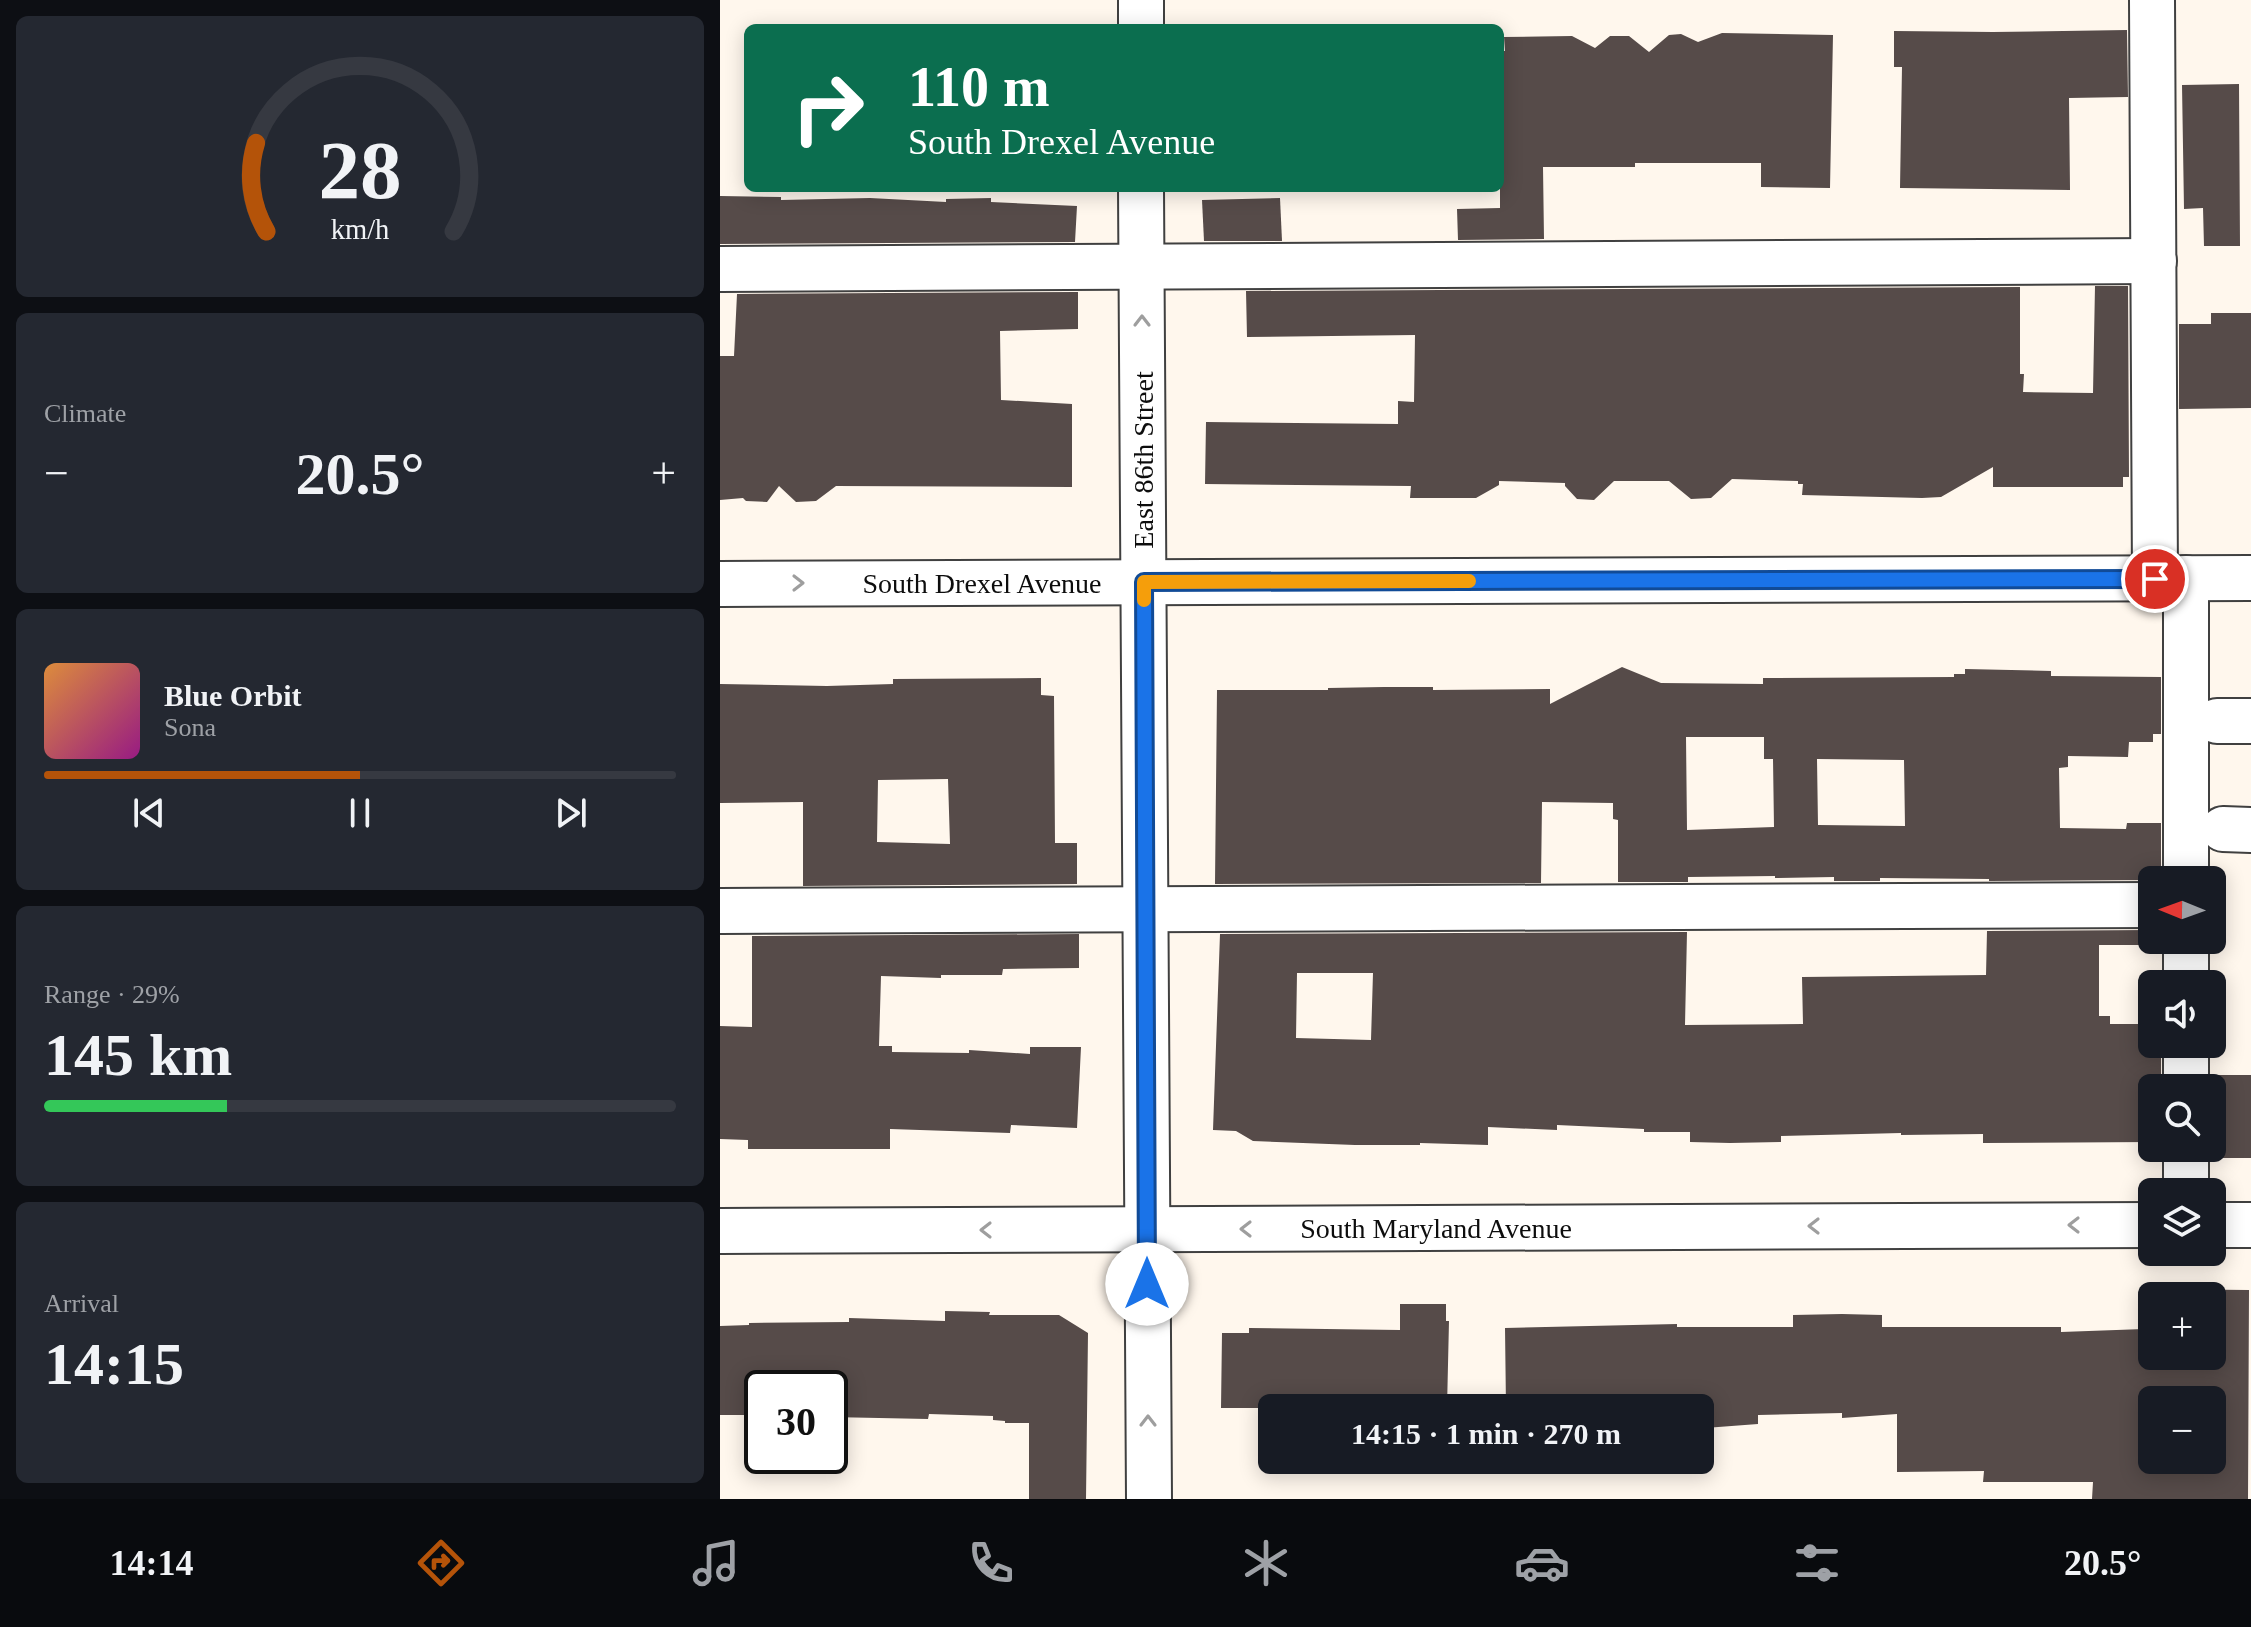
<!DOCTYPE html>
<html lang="en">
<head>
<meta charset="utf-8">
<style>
  :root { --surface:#171b24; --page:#242831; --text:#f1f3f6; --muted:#9ea1a6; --line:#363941; --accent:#b45309 }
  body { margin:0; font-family:"Times New Roman",serif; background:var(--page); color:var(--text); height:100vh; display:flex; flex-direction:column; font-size:30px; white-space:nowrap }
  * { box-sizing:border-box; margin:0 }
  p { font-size:26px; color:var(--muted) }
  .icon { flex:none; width:44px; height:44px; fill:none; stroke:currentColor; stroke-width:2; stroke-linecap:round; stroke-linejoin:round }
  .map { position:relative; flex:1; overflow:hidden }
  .sheet { display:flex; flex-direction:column; gap:16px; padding:16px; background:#0d0f14; width:720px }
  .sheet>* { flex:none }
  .banner { position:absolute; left:24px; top:24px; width:760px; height:168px; border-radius:12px; box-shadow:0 4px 20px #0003; background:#0b6e4f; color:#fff; overflow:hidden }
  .needle { width:52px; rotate:271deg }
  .controls { position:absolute; left:1418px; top:866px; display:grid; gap:16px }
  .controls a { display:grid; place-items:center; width:88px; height:88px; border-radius:12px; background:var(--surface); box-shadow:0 4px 20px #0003; font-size:40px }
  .speed { position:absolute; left:24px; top:1370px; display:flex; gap:16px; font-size:40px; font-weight:700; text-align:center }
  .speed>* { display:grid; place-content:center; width:104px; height:104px; border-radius:50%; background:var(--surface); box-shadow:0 4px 20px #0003; line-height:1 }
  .speed .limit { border:4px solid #111; border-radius:12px; background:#fff; color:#111 }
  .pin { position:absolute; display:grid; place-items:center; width:68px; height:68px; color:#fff; margin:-34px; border:4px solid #fff; border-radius:50%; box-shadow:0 2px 8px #0007 }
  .me { position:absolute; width:88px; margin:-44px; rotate:0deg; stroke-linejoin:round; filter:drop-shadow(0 0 6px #0008) }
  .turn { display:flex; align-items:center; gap:28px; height:168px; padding:0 32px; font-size:36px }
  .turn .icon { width:104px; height:104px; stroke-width:2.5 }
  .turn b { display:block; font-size:56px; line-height:68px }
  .big { font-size:60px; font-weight:700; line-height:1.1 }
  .sheet .card { flex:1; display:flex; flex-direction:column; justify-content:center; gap:12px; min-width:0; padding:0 28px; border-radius:12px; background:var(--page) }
  .sheet .dial { align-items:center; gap:0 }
  .dial svg { height:208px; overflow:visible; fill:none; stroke:var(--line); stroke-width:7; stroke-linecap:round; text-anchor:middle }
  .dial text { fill:var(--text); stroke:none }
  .song { display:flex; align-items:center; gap:24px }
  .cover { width:96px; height:96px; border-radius:12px; background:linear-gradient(135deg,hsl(30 70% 55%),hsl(310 70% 35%)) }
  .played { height:8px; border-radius:4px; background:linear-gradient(90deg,var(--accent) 50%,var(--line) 50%) }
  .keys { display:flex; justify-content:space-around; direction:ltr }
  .heat { display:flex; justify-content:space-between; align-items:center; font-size:44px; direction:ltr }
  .charge { height:12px; border-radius:6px; background:linear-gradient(90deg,#34c759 29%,var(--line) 0) }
  .trip { position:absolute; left:538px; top:1394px; width:456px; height:80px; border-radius:12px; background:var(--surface); box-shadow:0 4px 20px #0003; font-weight:700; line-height:80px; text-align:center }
  .tabs { display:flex; height:128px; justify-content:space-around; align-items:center; background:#090b0e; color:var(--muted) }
  .tabs .icon { width:56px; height:56px }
  .tabs .on { color:var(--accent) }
  .tabs b { font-size:36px; color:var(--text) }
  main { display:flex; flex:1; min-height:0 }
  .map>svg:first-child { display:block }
  .building { fill:#564b49; fill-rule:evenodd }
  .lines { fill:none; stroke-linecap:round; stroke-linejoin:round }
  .minor-casing { stroke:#404040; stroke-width:48 }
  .minor { stroke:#fff; stroke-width:44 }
  .oneway { stroke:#9e9e9e }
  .route-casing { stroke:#114b97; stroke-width:20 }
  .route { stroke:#1a73e8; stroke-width:14 }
  .slow { stroke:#f59e0b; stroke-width:14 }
  .labels { text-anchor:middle; stroke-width:8; stroke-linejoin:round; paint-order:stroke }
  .street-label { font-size:28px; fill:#0d0d0d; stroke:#fff }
</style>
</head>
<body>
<main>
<section class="sheet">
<div class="card dial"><svg viewBox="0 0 100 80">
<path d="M14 69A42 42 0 1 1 86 69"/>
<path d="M14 69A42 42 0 0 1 10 35" stroke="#b45309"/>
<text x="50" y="56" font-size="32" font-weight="700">28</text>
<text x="50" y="72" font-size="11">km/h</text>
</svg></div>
<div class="card"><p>Climate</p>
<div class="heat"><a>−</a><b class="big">20.5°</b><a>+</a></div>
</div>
<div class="card">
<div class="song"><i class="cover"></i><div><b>Blue Orbit</b><p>Sona</p></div></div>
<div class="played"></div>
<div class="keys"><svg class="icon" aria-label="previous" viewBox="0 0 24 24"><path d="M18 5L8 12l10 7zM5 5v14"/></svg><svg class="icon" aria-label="pause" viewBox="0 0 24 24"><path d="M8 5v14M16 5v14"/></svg><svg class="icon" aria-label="next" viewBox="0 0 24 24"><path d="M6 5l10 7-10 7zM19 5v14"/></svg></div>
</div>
<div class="card"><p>Range · 29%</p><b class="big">145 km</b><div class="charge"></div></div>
<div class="card"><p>Arrival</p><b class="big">14:15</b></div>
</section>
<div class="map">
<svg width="1531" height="1499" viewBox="0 0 1531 1499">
  <rect width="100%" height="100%" fill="#fff7ed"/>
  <!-- building -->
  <g class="building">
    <polygon points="1407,30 1408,97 1349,98 1350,190 1180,188 1182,67 1174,67 1174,31 1273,32"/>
    <polygon points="1002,33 1113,35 1110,188 1041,187 1041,163 915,163 915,167 823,167 824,239 738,240 737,209 780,208 780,51 785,51 784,37 852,36 875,48 890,36 909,36 929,52 949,35 961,34 978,42"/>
    <polygon points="1519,84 1520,246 1484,246 1483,208 1464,209 1462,85"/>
    <polygon points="0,196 61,197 61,200 150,198 226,202 226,199 271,198 271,202 357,206 355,242 0,244"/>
    <polygon points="560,198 562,241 484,241 482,200"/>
    <polygon points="1375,286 1408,286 1409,477 1403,477 1403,487 1273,487 1273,467 1221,497 1202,498 1082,495 1083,484 1078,484 1078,481 1012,479 991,498 971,499 949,481 894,481 874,500 857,499 845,486 845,483 779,481 779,485 756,498 690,498 691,486 485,484 486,422 678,424 678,401 694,402 695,335 527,337 526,291 1300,287 1300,374 1304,374 1303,392 1373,393"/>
    <polygon points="358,292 358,329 280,331 281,400 352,404 352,487 116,486 96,501 76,502 59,486 47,502 26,501 23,498 0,500 0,356 14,356 17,294"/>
    <polygon points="1491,313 1531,313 1531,408 1459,409 1459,324 1491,324"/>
    <path d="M 902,667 L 941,683 L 1043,684 L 1043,678 L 1234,677 L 1234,674 L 1245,674 L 1245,669 L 1331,671 L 1331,676 L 1441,677 L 1441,734 L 1433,734 L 1433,742 L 1409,742 L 1408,757 L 1348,756 L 1348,767 L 1339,768 L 1340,828 L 1406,829 L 1407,823 L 1441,823 L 1441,867 L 1432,867 L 1432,880 L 1269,881 L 1269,879 L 1160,878 L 1160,881 L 1114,881 L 1114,877 L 1055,878 L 1055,876 L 968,877 L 968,882 L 898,882 L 898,820 L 893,819 L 893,803 L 822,802 L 821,883 L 495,884 L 497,690 L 608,690 L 608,688 L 664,687 L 713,687 L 713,690 L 830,689 L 830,704 ZM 966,737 L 1044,737 L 1044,759 L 1053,759 L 1054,827 L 967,830 ZM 1097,759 L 1184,760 L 1185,826 L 1098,825 Z"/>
    <path d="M 321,678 L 321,695 L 334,696 L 335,843 L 357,843 L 357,884 L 83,886 L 83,802 L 0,803 L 0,684 L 107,686 L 173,684 L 173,679 ZM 228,779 L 230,844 L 157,842 L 158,780 Z"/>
    <path d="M 1432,930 L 1432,945 L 1379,945 L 1379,1016 L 1390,1016 L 1390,1024 L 1432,1024 L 1432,1044 L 1441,1044 L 1441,1088 L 1432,1088 L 1432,1142 L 1263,1143 L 1263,1134 L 1181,1135 L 1181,1133 L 1061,1136 L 1061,1142 L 1010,1143 L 970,1142 L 970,1132 L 924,1132 L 924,1129 L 837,1125 L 837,1130 L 768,1127 L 768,1145 L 700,1143 L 700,1145 L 635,1145 L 533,1141 L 516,1131 L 493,1130 L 500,934 L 967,932 L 965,1025 L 1083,1024 L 1082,977 L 1266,975 L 1267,931 ZM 577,973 L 653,973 L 651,1040 L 576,1038 Z"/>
    <polygon points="359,934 359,968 283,969 282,975 221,975 221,978 161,976 159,1046 172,1046 172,1052 249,1053 249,1050 310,1054 310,1047 361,1047 357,1128 291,1125 290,1133 170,1129 170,1149 28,1149 28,1140 0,1139 0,1026 32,1027 32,936"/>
    <rect x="1491" y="1075" width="40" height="83"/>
    <path d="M 1424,1289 L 1529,1290 L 1528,1499 L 1372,1499 L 1373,1482 L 1263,1482 L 1264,1471 L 1177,1472 L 1177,1414 L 1122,1418 L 1122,1413 L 1038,1415 L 1038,1424 L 985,1428 L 985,1408 L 786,1408 L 785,1328 L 957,1324 L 957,1327 L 1073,1327 L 1073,1315 L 1122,1314 L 1162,1315 L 1162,1327 L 1341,1327 L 1341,1332 L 1424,1329 ZM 1432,1296 L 1492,1296 L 1492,1356 L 1432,1356 ZM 1432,1400 L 1492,1400 L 1492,1460 L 1432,1460 Z"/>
    <polygon points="680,1304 726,1304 726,1321 729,1321 727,1408 679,1408 679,1397 603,1397 603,1402 587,1402 586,1408 501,1408 502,1333 529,1333 529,1328 680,1330"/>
    <polygon points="225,1311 270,1312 269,1315 339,1315 368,1333 366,1499 309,1499 309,1423 285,1423 285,1421 273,1420 273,1416 209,1414 208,1419 110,1417 110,1388 42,1388 42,1415 0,1415 0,1326 29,1325 29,1323 129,1322 129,1318 225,1321"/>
  </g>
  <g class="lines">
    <defs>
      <g id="minor">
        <polyline points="421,0 421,28"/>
        <polyline points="1432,0 1435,579"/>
        <polyline points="421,188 429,1499"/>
        <polyline points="0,269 1434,261"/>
        <polyline points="0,584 1531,578"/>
        <polyline points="1497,721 1531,721"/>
        <polyline points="1503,829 1531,830"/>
        <polyline points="1466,880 1466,578"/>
        <polyline points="0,911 1432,905"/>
        <polyline points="1466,984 1466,940"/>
        <polyline points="1466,1088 1466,1044"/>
        <polyline points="1466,1148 1466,1192"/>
        <polyline points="1492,1225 1531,1225"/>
        <polyline points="0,1231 1432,1225"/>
      </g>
    </defs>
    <!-- minor casing -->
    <use href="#minor" class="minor-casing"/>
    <!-- minor -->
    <use href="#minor" class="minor"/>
  </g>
  <!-- one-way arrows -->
  <defs><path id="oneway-chevron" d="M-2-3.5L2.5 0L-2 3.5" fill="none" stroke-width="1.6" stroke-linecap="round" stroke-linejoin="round" transform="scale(2)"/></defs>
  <g class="oneway">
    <use href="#oneway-chevron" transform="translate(422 321) rotate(-90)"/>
    <use href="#oneway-chevron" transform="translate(78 583)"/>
    <use href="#oneway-chevron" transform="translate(1354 1225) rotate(180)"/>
    <use href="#oneway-chevron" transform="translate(1094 1226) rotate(180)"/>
    <use href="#oneway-chevron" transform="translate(526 1229) rotate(180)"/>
    <use href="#oneway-chevron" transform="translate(266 1230) rotate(180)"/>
    <use href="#oneway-chevron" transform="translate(428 1421) rotate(-90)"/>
  </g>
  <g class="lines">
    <defs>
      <polyline id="route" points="427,1284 424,582 1435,579"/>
    </defs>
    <!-- route casing -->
    <use href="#route" class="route-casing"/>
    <!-- route -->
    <use href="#route" class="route"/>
    <!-- slow -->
    <polyline class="slow" points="424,600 424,582 749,581"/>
  </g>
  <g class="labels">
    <!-- street labels -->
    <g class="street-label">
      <text transform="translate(423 460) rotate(-90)" y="10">East 86th Street</text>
      <text x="262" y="593">South Drexel Avenue</text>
      <text x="716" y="1238">South Maryland Avenue</text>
    </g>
  </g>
</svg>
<div class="controls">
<a><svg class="needle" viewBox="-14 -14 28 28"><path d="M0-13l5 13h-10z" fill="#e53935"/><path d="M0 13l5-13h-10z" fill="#9ea1a6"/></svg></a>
<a><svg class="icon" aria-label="sound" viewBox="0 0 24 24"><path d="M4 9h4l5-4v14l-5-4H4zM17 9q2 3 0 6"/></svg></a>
<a><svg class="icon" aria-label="search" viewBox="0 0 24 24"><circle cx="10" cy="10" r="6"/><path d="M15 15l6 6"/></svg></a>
<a><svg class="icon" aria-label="layers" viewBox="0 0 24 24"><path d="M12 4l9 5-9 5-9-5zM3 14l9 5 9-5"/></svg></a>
<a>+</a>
<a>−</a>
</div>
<div class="speed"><div class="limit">30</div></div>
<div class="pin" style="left:1435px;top:579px;background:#d93025"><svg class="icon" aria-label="arrive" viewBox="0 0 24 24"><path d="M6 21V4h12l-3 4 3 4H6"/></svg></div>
<svg class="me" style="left:427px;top:1284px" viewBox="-20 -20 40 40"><circle r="19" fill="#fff"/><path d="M0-13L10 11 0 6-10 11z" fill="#1a73e8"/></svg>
<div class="trip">14:15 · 1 min · 270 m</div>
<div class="banner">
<div class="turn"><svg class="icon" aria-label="right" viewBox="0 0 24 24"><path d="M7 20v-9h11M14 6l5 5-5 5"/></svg><div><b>110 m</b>South Drexel Avenue</div></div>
</div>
</div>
</main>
<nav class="tabs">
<b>14:14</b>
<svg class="icon on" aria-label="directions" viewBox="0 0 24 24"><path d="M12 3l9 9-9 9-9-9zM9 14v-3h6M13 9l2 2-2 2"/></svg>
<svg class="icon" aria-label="music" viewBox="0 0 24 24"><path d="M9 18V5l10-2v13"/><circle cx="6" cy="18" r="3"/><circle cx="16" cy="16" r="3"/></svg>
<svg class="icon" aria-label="phone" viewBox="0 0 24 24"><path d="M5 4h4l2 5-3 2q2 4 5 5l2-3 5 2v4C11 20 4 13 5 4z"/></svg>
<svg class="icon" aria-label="climate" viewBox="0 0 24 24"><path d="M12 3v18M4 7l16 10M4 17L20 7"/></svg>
<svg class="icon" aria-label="car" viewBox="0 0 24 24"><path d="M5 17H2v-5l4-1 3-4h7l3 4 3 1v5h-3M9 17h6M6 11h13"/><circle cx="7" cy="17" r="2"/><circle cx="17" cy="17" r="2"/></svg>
<svg class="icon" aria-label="filters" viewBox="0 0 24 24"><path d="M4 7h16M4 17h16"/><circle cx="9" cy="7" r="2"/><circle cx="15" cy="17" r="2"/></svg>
<b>20.5°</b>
</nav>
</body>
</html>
